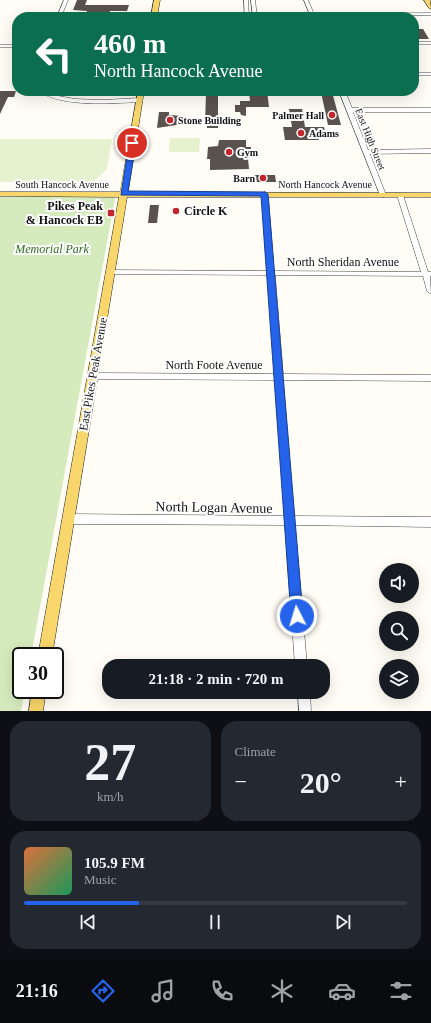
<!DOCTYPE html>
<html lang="en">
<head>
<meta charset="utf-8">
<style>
  :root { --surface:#171b24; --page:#242831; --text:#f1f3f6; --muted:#9ea1a6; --line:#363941; --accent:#2563eb }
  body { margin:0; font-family:"Times New Roman",serif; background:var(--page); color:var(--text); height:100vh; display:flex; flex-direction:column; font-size:15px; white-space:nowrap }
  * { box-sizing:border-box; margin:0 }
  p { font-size:13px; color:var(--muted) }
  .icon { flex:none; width:22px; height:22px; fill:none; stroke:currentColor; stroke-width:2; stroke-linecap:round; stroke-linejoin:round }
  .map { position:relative; height:711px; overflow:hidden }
  .details { display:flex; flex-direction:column; gap:10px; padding:10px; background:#0d0f14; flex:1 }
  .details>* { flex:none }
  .top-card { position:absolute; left:12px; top:12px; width:407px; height:84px; border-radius:16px; box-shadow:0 4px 16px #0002; background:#0b6e4f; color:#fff; overflow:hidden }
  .tools { position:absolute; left:379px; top:563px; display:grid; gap:8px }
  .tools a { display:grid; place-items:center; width:40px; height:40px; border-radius:50%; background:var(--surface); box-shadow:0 4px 16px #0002; font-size:20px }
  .speed { position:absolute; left:12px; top:647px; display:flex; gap:8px; font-size:20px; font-weight:700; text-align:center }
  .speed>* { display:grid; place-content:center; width:52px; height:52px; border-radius:50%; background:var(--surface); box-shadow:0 4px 16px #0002; line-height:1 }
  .speed .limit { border:2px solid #111; border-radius:6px; background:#fff; color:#111 }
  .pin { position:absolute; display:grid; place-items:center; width:34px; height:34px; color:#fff; margin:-17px; border:2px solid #fff; border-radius:50%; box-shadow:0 1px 4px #0007 }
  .me { position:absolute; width:44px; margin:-22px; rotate:355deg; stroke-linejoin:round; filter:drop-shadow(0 0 3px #0008) }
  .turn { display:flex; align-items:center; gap:14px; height:84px; padding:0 16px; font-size:18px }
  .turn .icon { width:52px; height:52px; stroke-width:2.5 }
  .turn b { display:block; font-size:28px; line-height:34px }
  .big { font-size:30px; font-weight:800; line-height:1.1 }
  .details .widget { flex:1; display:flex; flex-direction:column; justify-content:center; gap:6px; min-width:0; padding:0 14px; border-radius:16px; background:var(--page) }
  .details .dial { align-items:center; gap:0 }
  .dial b { font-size:52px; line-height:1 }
  .song { display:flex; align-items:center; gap:12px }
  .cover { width:48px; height:48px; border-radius:6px; background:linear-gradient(135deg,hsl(20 70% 55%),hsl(150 70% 35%)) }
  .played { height:4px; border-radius:2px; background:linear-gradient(90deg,var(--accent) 30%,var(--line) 30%) }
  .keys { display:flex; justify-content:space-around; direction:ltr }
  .heat { display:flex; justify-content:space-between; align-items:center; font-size:22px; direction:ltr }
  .details .tiles { flex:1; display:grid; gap:10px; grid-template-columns:1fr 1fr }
  .widget:last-child { grid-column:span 2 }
  .trip { position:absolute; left:102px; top:659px; width:228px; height:40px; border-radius:16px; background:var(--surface); box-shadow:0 4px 16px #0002; font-weight:800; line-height:40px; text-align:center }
  .tab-bar { display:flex; height:64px; justify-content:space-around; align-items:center; background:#090b0e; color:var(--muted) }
  .tab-bar .icon { width:28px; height:28px }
  .tab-bar .active { color:var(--accent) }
  .tab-bar b { font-size:18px; color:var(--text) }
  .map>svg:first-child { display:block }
  .green { fill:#d5ebbd }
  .pitch { fill:#e6f2cf }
  .building { fill:#5a524d }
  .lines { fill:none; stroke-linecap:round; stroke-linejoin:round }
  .minor-casing { stroke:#444; stroke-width:1 }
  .major-casing { stroke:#222; stroke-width:1 }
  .minor { fill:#fff; fill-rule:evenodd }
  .major { fill:#f9d66b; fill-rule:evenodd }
  .route { fill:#2563eb; stroke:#184099 }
  .poi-dot { fill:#c4262e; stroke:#fff; stroke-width:1.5 }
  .labels { text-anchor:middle; stroke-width:4; stroke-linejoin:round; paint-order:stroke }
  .far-poi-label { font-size:10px; font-weight:bold; fill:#111; stroke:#fff; text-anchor:start }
  .far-street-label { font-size:10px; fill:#111; stroke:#fff }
  .poi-label { font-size:12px; font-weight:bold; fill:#111; stroke:#fff; text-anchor:end }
  .park-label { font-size:12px; font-style:italic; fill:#2f6b1f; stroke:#fff }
  .street-label { font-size:12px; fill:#111; stroke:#fff }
  .near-street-label { font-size:14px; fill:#111; stroke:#fff }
</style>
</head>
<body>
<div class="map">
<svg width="431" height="711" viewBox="0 0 431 711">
  <rect width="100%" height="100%" fill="#fffdf5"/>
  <!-- green -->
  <polygon class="green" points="0,197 114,197 115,199 31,656 21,656 21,690 25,690 21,711 0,711"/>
  <!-- pitch -->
  <g class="pitch">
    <polygon points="170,138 200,138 199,152 169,152"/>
    <polygon points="0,139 112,139 107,169 93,182 0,182"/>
  </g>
  <!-- building -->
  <g class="building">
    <polygon points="77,0 87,0 85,5 129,5 127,11 110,11 108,17 86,17 87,11 73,10"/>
    <polygon points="414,29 423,29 429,39 419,39"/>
    <polygon points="0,91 16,91 14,97 8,97 0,114"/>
    <polygon points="249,91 267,91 269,107 246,107 246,116 241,115 240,112 235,112 235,105 240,105 240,101 250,101"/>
    <polygon points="218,92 218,128 207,128 207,125 205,125 206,93"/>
    <polygon points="321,92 332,92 341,125 328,125"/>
    <polygon points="289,109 302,109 305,127 324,127 326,136 318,136 319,140 285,140 283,127 292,127"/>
    <polygon points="159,112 169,112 169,115 183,116 183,124 157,128"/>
    <polygon points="219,140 246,140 246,147 251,147 251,158 248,158 249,169 210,170 210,159 207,159 208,147 218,146"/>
    <polygon points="251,175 275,175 276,182 252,182"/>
    <polygon points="150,205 159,205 157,223 148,223"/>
  </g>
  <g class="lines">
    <defs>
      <g id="minor">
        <polygon points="64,0 68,0 61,17 57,17"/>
        <polygon points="244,0 248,0 249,17 245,17"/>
        <polygon points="251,0 255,0 257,17 253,17"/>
        <polygon points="304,0 308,0 314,14 431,13 431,15 311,17"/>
        <rect x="414" y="42" width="17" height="2"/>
        <rect x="0" y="45" width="17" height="2"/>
        <rect x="414" y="73" width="17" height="2"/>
        <path d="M 39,91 L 46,91 L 53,95 L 75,99 L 103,100 L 140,98 L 143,100 L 140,102 C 113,103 61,108 39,91 Z"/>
        <polygon points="339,91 345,91 352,108 431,108 431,112 353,112 368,150 431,149 431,153 370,154 386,195 385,196 383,197 380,195"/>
        <polygon points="265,192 268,194 274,271 421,272 397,195 400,193 403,195 428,272 431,272 431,276 430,276 431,294 427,291 423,276 275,275 283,374 431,375 431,381 283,380 294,516 431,517 431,527 295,525 307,666 295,666 285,525 68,524 65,522 63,519 65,516 68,514 285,516 275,380 93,379 90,378 89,376 90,374 93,373 275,374 268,275 111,274 107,272 111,270 267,271 262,194"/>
        <polygon points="298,692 310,692 311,711 299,711"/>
      </g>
      <g id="major">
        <polygon points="154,0 160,0 157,17 151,17"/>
        <polygon points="424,0 430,0 431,9 429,8"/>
        <polygon points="138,91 144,91 128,192 431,193 431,197 127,197 52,656 38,656 119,197 0,196 0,192 120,192"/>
        <polygon points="32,690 46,690 43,711 29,711"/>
      </g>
    </defs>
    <!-- minor casing -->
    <use href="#minor" class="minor-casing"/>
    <!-- major casing -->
    <use href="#major" class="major-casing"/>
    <!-- minor -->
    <use href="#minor" class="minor"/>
    <!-- major -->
    <use href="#major" class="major"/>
  </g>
  <!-- route -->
  <polygon class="route" points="132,141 136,143 128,191 265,192 268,194 303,616 302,621 297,623 293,621 291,616 261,196 121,195 129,143"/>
  <!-- markers -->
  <g class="poi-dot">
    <circle cx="332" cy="115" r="4"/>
    <circle cx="170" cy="120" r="4"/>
    <circle cx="301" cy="133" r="4"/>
    <circle cx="229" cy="152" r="4"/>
    <circle cx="263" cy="178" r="4"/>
    <circle cx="176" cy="211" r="4"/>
    <rect x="107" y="209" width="8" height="8" rx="2"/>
  </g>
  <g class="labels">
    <!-- far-poi labels -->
    <g class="far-poi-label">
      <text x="324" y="119" text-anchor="end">Palmer Hall</text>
      <text x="178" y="124">Stone Building</text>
      <text x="309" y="137">Adams</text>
      <text x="237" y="156">Gym</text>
      <text x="255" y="182" text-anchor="end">Barn</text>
    </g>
    <!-- far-street labels -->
    <g class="far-street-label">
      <text transform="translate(371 139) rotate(68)" y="4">East High Street</text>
      <text x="62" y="188">South Hancock Avenue</text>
      <text x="325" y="188">North Hancock Avenue</text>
    </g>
    <!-- poi labels -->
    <g class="poi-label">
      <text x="103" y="210">Pikes Peak<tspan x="103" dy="14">&amp; Hancock EB</tspan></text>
      <text x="184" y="215" text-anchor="start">Circle K</text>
    </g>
    <!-- park labels -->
    <g class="park-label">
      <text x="52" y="253">Memorial Park</text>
    </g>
    <!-- street labels -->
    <g class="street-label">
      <text x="343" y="266">North Sheridan Avenue</text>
      <text x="214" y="369">North Foote Avenue</text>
      <text transform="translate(93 374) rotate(-80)" y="4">East Pikes Peak Avenue</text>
    </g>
    <!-- near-street labels -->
    <g class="near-street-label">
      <text transform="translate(214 507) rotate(1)" y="5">North Logan Avenue</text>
    </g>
  </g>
</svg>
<div class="tools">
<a><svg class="icon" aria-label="sound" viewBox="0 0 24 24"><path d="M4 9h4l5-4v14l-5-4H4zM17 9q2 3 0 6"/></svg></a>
<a><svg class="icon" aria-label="search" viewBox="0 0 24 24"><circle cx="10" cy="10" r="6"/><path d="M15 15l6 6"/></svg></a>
<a><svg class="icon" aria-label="layers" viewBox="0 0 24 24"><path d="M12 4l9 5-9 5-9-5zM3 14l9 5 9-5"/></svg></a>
</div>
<div class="speed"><div class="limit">30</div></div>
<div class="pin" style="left:132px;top:143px;background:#d93025"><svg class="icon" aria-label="arrive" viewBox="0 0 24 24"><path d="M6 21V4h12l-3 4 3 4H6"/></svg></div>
<svg class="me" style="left:297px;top:616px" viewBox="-20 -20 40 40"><circle r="17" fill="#2563eb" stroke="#fff" stroke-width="3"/><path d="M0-11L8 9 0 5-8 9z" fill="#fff"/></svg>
<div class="trip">21:18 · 2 min · 720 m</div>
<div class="top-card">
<div class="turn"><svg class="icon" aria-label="left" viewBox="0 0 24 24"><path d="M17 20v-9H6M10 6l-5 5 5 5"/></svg><div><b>460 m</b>North Hancock Avenue</div></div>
</div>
</div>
<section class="details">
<div class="tiles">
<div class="widget dial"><b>27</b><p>km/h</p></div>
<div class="widget"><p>Climate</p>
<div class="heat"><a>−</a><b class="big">20°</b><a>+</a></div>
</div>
<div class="widget">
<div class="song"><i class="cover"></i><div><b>105.9 FM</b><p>Music</p></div></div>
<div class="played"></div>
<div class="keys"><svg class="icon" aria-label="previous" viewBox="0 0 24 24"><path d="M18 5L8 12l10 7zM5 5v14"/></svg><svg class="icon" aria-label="pause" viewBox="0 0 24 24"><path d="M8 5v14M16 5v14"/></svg><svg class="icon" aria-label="next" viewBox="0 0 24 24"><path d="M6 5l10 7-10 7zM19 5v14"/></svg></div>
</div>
</div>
</section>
<nav class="tab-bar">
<b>21:16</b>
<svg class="icon active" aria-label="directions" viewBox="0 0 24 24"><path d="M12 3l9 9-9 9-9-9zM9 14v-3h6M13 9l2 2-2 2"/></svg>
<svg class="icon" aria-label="music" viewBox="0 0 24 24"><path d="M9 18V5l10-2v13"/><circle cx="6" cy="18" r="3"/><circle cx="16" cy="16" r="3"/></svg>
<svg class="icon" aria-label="phone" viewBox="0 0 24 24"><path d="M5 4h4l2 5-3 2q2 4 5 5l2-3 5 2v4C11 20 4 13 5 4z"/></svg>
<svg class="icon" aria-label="climate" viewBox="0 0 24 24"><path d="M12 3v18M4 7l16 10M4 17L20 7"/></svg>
<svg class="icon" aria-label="car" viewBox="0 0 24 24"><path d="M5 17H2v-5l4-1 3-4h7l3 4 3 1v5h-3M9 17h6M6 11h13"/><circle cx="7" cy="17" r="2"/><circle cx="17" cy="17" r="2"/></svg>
<svg class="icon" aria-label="filters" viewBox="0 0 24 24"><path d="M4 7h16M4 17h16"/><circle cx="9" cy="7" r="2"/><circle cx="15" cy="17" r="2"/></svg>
</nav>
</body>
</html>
